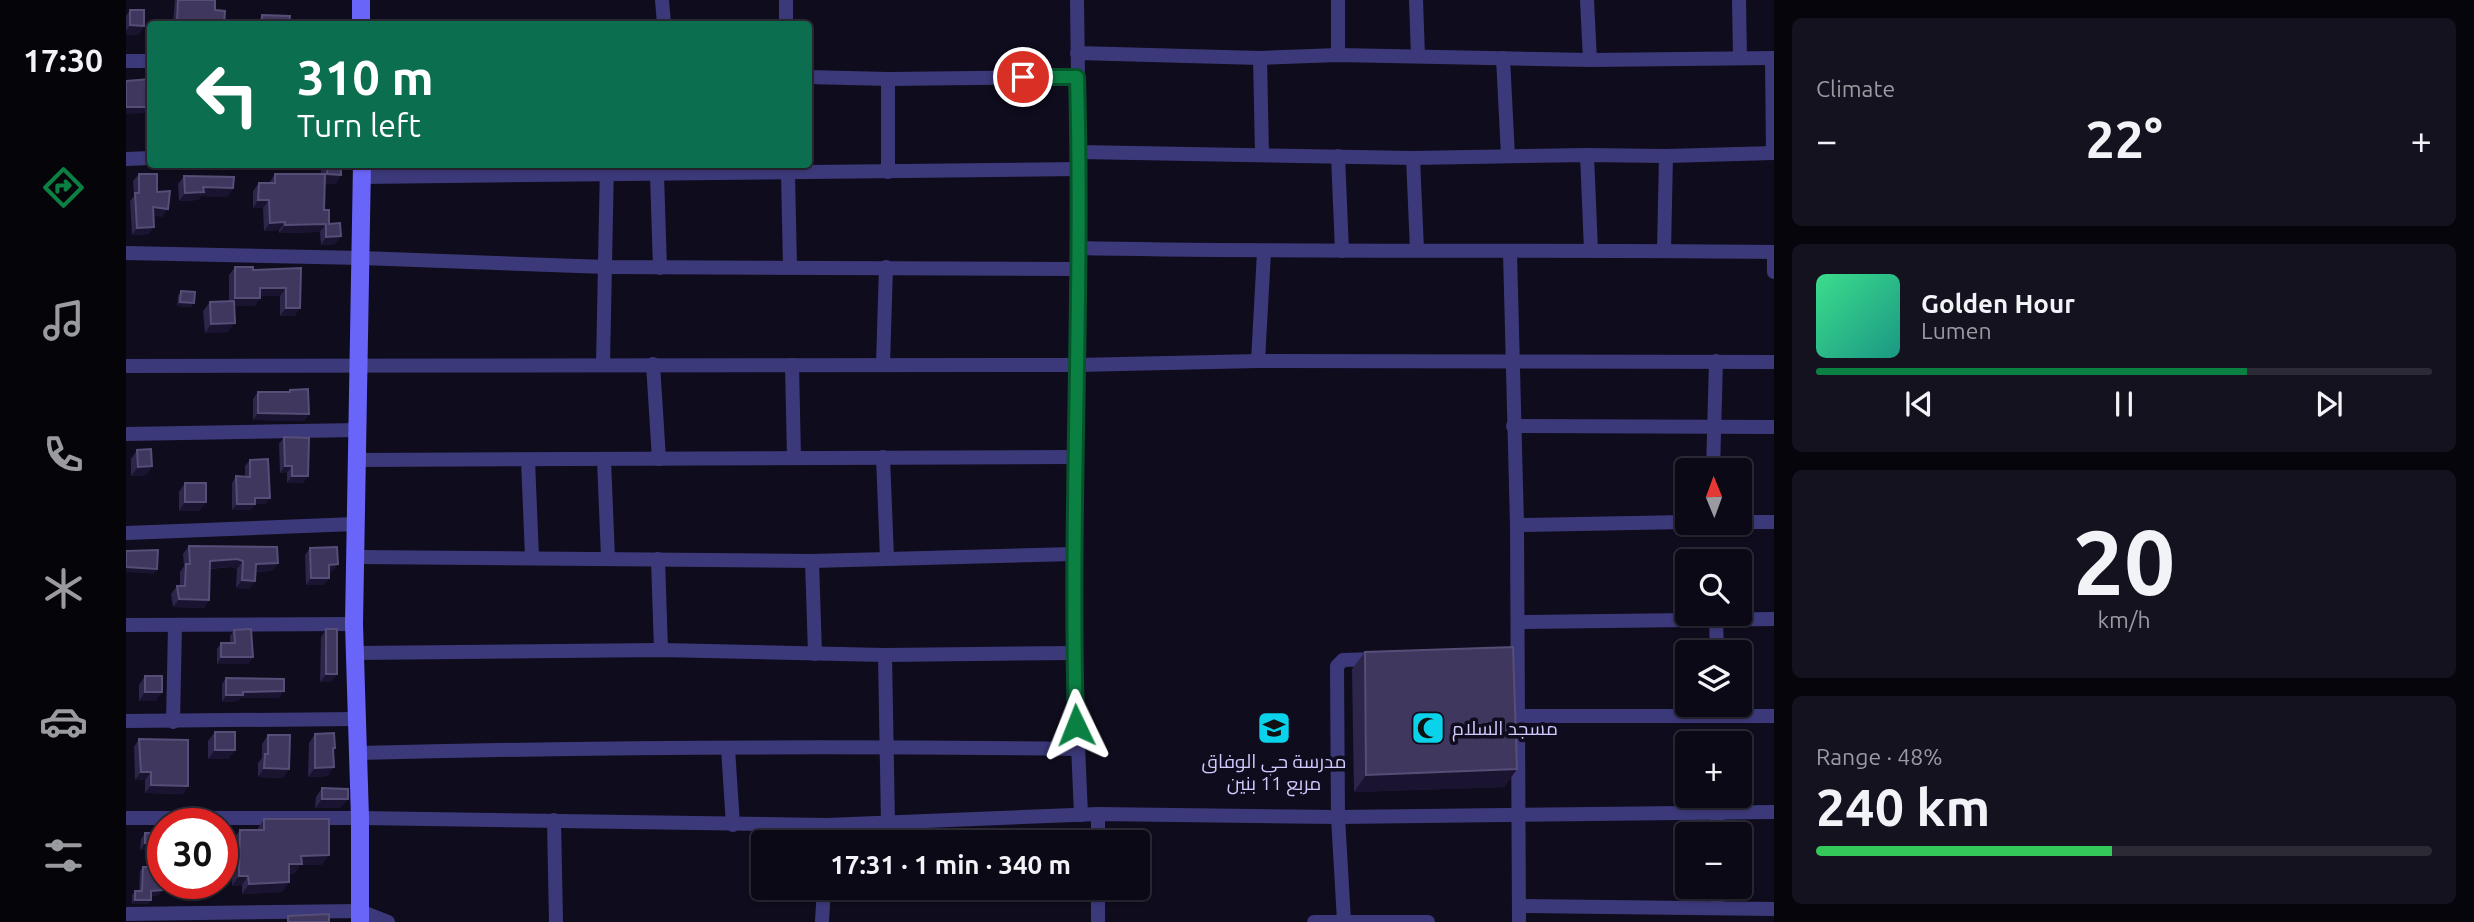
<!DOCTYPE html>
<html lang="en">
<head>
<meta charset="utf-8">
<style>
  :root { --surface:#0b0916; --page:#14121f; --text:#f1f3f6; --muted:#9a9aa1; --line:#2b2a35; --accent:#0b8043 }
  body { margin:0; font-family:Ubuntu,Cairo,sans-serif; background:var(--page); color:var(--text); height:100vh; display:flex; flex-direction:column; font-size:26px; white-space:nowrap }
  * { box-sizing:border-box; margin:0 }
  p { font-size:23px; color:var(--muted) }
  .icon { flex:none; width:38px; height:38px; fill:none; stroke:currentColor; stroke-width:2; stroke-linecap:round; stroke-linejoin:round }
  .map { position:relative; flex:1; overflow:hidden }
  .sheet { display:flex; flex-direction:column; gap:18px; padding:18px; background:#06050c; width:700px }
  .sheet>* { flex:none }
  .hud { position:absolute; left:21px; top:21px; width:665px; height:147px; border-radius:7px; box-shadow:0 2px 5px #0004,0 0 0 2px var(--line); background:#0b6e4f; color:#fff; overflow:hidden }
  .needle { width:46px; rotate:359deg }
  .tools { position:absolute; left:1549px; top:458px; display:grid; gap:14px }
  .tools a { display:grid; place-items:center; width:77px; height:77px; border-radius:7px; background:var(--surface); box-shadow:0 2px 5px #0004,0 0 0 2px var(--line); font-size:35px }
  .speed { position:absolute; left:21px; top:808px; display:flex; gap:14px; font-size:35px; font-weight:700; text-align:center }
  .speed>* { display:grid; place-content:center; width:91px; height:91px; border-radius:50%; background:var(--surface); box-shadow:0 2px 5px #0004,0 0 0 2px var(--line); line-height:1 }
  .speed .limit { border:10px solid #d22; background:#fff; color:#111 }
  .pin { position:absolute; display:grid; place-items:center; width:60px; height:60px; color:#fff; margin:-30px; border:4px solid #fff; border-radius:50%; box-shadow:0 2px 7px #0007 }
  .me { position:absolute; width:77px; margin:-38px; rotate:358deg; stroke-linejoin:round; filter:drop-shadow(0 0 5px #0008) }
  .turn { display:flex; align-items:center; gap:24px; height:147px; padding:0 35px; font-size:32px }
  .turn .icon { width:91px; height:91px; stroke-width:2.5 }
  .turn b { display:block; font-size:49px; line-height:60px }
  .big { font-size:52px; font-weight:600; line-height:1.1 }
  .sheet .widget { flex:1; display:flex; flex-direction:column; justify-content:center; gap:10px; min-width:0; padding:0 24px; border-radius:10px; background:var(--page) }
  .sheet .dial { align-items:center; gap:0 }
  .dial b { font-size:91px; line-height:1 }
  .song { display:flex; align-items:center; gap:21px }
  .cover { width:84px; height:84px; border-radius:10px; background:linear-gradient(135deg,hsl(150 70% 55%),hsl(170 70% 35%)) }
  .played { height:7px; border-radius:4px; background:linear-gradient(90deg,var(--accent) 70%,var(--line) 70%) }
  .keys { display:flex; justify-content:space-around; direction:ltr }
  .heat { display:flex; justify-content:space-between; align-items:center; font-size:38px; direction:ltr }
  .charge { height:10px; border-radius:5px; background:linear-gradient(90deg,#34c759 48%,var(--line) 0) }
  .trip { position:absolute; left:625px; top:830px; width:399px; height:70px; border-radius:7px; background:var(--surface); box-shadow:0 2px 5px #0004,0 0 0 2px var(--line); font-weight:600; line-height:70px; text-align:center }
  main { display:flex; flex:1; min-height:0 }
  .dock { display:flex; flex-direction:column; width:126px; justify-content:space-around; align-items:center; background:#040409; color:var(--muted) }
  .dock .icon { width:49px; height:49px }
  .dock .active { color:var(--accent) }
  .dock b { font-size:32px; color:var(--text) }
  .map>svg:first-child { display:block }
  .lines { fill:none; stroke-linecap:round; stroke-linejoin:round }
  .street { stroke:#3c397a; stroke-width:14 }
  .secondary { stroke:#6a65f9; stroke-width:18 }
  .wall { fill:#2d254a }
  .shaded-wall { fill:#1a1430 }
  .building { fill:#3f375e; stroke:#564e77; stroke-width:2 }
  .route-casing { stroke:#07532c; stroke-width:18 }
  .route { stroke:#0b8043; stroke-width:12 }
  .labels { text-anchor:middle; stroke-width:7; stroke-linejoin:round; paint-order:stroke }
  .poi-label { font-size:19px; fill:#d0cafd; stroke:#0f0c1d; text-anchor:start }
</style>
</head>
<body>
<main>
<nav class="dock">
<b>17:30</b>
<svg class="icon active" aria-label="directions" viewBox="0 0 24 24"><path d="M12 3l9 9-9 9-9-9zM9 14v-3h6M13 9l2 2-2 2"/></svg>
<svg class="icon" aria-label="music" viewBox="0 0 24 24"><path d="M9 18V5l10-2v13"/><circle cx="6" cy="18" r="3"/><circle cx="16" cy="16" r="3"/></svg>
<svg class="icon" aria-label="phone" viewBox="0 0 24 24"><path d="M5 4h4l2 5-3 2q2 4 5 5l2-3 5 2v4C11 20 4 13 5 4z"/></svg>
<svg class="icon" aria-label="climate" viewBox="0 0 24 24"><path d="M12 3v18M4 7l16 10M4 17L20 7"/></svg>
<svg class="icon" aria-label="car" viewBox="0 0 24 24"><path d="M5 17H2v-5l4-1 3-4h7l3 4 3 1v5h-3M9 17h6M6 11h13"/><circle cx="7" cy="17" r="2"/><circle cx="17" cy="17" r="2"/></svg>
<svg class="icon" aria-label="filters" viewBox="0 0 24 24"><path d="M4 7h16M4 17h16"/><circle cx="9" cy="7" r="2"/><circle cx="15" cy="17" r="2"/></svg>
</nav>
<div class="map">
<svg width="1648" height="922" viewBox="0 0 1648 922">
  <rect width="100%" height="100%" fill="#0f0c1d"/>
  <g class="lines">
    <!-- street -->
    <g class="street">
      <polyline points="536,0 538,24"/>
      <polyline points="660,0 660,24"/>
      <polyline points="951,0 953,152 948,653 955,815"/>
      <polyline points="1212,0 1212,55"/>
      <polyline points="1290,0 1292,56"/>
      <polyline points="1461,0 1464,60"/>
      <polyline points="1613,0 1614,58"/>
      <polyline points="951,53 1134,58 1212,55 1464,60 1648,58"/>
      <polyline points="1134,58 1136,154"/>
      <polyline points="1377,58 1382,156"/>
      <polyline points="1646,58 1647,153"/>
      <polyline points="0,61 24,61"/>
      <polyline points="682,77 762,79 951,77"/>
      <polyline points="762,79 762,172"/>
      <polyline points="953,152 1287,158 1461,155 1540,156 1648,153"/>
      <polyline points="1461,155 1465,250"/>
      <polyline points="1212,156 1216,251"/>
      <polyline points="1287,158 1291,250"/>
      <polyline points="0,159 24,158"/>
      <polyline points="662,174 664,267"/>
      <polyline points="531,175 534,268"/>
      <polyline points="236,177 953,169"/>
      <path d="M 952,248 C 1184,253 1416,249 1648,252"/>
      <polyline points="1538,250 1540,156"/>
      <polyline points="1384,252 1391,525 1393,922"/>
      <polyline points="1648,252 1648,272"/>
      <polyline points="0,253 236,258 480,267 951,269"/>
      <polyline points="1132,361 1138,252"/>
      <polyline points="527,364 533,459"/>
      <polyline points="757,364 760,267"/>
      <polyline points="477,365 481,164"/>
      <polyline points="666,365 668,458"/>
      <polyline points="0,366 951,365 1132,361 1648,362"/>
      <polyline points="1387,426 1648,427"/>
      <polyline points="0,434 232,430"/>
      <polyline points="757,457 761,558"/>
      <polyline points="231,460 950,457"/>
      <polyline points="402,460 406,557"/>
      <polyline points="478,460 482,558"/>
      <polyline points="1587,471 1590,361"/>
      <polyline points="1614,522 1648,522"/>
      <polyline points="1391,525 1561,522"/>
      <polyline points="0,533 229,524"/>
      <polyline points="229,557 686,561 948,554"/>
      <polyline points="532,559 535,650"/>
      <polyline points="686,561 689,654"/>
      <polyline points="1590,620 1591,653"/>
      <polyline points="1392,622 1648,619"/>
      <polyline points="0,625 228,624"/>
      <polyline points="230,653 535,650 759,655 948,653"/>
      <polyline points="759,655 762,824"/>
      <polyline points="1392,716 1648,716"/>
      <polyline points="0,721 231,719"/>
      <polyline points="47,722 49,626"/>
      <polyline points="602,748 607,825"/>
      <path d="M 232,753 C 472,747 712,746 951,749"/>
      <polyline points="1591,812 1591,835"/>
      <polyline points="0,818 234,818 701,825 972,814 1212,817 1648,812"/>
      <polyline points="428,820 430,922"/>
      <polyline points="700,842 701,825"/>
      <polyline points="972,842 972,814"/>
      <polyline points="1591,887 1591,907"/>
      <polyline points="1393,906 1648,909"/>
      <polyline points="0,914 234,911 262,922"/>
      <polyline points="1218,921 1212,817 1211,666 1217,660 1251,659"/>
      <polyline points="696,922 698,887"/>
      <polyline points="972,922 972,887"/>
      <polyline points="1188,922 1302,922"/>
    </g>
    <!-- secondary -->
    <g class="secondary">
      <polyline points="235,0 235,24"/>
      <polyline points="234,922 234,818 228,624 236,164"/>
    </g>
  </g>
  <!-- wall -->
  <g class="wall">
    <polygon points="49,0 89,0 89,10 98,24 24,24 24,38 22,38 22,27 26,21 47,22"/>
    <polygon points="4,10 18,26 12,35 0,35 0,16"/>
    <polygon points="136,15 163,24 131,24"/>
    <polygon points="195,164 215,164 215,175 209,184 199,184 198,210 203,224 215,236 209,244 195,245 194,232 153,233 153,230 138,231 137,208 127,208 127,191 133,183 143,183 149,174 195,174"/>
    <polygon points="13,174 31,192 36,217 27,215 23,234 6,235 4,201 8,196 7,181"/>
    <polygon points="58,176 107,188 101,197 75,196 72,200 53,201 52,184"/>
    <polygon points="109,267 127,270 175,268 169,316 154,316 154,296 134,296 129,306 108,306 102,332 79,333 77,311 84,302 103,301 103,275"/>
    <polygon points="55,291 65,307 51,306 52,296"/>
    <polygon points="164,390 183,414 178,421 127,420 127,399 132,392 162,392"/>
    <polygon points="158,437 182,476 177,483 161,483 161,473 154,473 153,444"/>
    <polygon points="11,450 26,466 20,475 5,476 5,459"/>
    <polygon points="124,460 140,504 129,504 125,510 106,510 106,483 110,476 119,477 119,466"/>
    <polygon points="59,483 80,502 73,511 53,511 53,492"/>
    <polygon points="63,546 152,563 146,571 129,572 129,581 123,589 110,588 111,569 105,567 84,569 83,600 78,608 47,607 45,594 51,586 54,586 54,572 58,566 57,554"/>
    <polygon points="184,548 207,571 203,572 203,578 198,585 180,585 179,555"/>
    <polygon points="200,629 211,674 205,682 194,682 195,637"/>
    <polygon points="108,630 127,657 122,664 91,664 91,649 95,643 104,643 104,636"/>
    <polygon points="1239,652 1391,769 1378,787 1228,792 1226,669"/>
    <polygon points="19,676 30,701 13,701 13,685"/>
    <polygon points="100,678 153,698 114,698 112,701 96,702 96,684"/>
    <polygon points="89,732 109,750 102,759 82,759 82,741"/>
    <polygon points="189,734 209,748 207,751 202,776 182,777 183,743"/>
    <polygon points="142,735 157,778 132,777 132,763 136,758 136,744"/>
    <polygon points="13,739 62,786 57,794 19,793 19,780 9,780 8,747"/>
    <polygon points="196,788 215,808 189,808 190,797"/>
    <polygon points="138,819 196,865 174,865 169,873 163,874 163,882 156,892 116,894 116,885 106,886 107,839 114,830 131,830"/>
    <polygon points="19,833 37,833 37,874 34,874 33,895 25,896 25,900 21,904 6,904 6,895 9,891 13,891 14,871 17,867 31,867 31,850 14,850 15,839"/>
    <polygon points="64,884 87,884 81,892 64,892"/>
  </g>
  <!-- shaded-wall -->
  <g class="shaded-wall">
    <polygon points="4,25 18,26 12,35 0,35 0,31"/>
    <polygon points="0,107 24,107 24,113 0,114"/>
    <polygon points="201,174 215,175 209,184 195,184"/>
    <polygon points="77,187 107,188 101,197 75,196 72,200 53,201 59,193"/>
    <polygon points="132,200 143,200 137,208 127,208"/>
    <polygon points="27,207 42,209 36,217 21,215"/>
    <polygon points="159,222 153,230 138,231 144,223"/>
    <polygon points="200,224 194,232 153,233 159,225"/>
    <polygon points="28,227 23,234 6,235 11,228"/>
    <polygon points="215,236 209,244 195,245 200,237"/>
    <polygon points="134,288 160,288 154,296 129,296"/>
    <polygon points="109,298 134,298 129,306 103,306"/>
    <polygon points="54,302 68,303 65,307 51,306"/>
    <polygon points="160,308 174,308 169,316 154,316"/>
    <polygon points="109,323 102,332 79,333 85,324"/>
    <polygon points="132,413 183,414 178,421 127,420"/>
    <polygon points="26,466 20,475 5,476 12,467"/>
    <polygon points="159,466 166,466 161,473 154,473"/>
    <polygon points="166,476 182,476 177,483 161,483"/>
    <polygon points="129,498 144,498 140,504 129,504 125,510 106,510 111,504"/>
    <polygon points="59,502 80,502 73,511 53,511"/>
    <polygon points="111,559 117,561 111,569 105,567 79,569 84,561"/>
    <polygon points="152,563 146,571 124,572 130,564"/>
    <polygon points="212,564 207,571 198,572 203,565"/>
    <polygon points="0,567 31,569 28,574 0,572"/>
    <polygon points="185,578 203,578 198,585 180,585"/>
    <polygon points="116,580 129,581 123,589 110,588"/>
    <polygon points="53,599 83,600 78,608 47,607"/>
    <polygon points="95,657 127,657 122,664 91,664"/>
    <polygon points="200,674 211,674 205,682 194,682"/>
    <polygon points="158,691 153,698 114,698 112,701 96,702 100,695 117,692"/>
    <polygon points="19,692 36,692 30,701 13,701"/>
    <polygon points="89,750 109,750 102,759 82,759"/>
    <polygon points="208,767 202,776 182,777 189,768"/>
    <polygon points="138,768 163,769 157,778 132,777"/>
    <polygon points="1391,769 1378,787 1228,792 1240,775"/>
    <polygon points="15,772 25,772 19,780 9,780"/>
    <polygon points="25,785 62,786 57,794 19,793"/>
    <polygon points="196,799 222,799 215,808 189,808"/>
    <polygon points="19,843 36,844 31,850 14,850"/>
    <polygon points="203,855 196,865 174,865 169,873 156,874 163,864 175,856"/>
    <polygon points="113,876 122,876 116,885 106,886"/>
    <polygon points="163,882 156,892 116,894 123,884"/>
    <polygon points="70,884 87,884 81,892 64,892"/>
    <polygon points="36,890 33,895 21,896 25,891"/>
    <polygon points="9,900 25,900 21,904 6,904"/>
  </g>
  <!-- building -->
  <g class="building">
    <polygon points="52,0 89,0 89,10 99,11 98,24 26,24 26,21 51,22"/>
    <polygon points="4,10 18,10 18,26 4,25"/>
    <polygon points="136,15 164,16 163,24 136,24"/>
    <polygon points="24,79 24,107 0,107 0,81"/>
    <polygon points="202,164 215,164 215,175 201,174"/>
    <polygon points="13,174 31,174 31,192 44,191 42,209 27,207 28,227 11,228 9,193 13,193"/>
    <polygon points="149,174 199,174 198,210 203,210 203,224 214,223 215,236 200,237 200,224 159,225 159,222 144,223 143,200 132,200 133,183 149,183"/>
    <polygon points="58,176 108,177 107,188 77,187 78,192 59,193"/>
    <polygon points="109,267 127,267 127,270 175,268 174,308 160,308 160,288 134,288 134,298 109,298"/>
    <polygon points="55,291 69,292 68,303 54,302"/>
    <polygon points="108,301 109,323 85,324 84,302"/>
    <polygon points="182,389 183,414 132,413 132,392 164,392 164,390"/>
    <polygon points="158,437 183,438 182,476 166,476 166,466 159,466"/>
    <polygon points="25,449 26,466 12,467 11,450"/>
    <polygon points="142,459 144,498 129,498 129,504 111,504 110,476 124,477 124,460"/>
    <rect x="59" y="483" width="21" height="19"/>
    <polygon points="63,546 151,547 152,563 130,564 129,581 116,580 117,561 111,559 84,561 83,600 53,599 51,586 59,586 60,564 64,564"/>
    <polygon points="211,547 212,564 203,565 203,578 185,578 184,548"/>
    <polygon points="32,550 31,569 0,567 0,551"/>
    <polygon points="125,629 127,657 95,657 95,643 109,643 108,630"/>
    <rect x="200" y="629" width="11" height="45"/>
    <polygon points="1387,647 1391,769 1240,775 1239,652"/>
    <rect x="19" y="676" width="17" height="16"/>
    <polygon points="100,678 158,679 158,691 117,692 117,695 100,695"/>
    <rect x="89" y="732" width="20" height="18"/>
    <polygon points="208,733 209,748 207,748 208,767 189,768 189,734"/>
    <polygon points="142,735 164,735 163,769 138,768 139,754 142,754"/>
    <polygon points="13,739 62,740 62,786 25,785 25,772 15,772"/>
    <polygon points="196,788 222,789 222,799 196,799"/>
    <polygon points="138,819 203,819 203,855 175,856 176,864 163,864 163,882 123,884 122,876 113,876 114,830 138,830"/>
    <polygon points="19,833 37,833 37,868 36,868 36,844 19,843"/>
    <polygon points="17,867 33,867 36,890 25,891 25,900 9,900 9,891 16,891"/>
    <polygon points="203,914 203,922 162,922 162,916"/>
  </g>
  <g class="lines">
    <defs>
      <path id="route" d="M 897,77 L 951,77 C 957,293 944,509 950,725"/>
    </defs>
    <!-- route casing -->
    <use href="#route" class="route-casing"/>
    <!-- route -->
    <use href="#route" class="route"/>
  </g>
  <!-- icons -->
  <defs>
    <symbol id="school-square" viewBox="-11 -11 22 22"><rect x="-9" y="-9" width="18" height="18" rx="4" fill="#09d2ea" stroke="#0f0c1d"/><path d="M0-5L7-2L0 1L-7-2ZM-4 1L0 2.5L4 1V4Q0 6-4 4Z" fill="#111"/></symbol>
    <symbol id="mosque-square" viewBox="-11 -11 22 22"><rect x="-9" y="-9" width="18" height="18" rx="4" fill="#09d2ea" stroke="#0f0c1d"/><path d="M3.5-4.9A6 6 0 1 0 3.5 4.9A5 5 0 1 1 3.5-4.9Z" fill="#111"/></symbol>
  </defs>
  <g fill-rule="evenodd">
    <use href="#school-square" x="1129" y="709" width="38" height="38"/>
    <use href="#mosque-square" x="1283" y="709" width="38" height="38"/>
  </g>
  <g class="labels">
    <!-- poi labels -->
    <g class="poi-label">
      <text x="1326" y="735">مسجد السلام</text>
      <text x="1148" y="768" text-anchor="middle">مدرسة حي الوفاق<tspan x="1148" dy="22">مربع 11 بنين</tspan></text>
    </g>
  </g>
</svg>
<div class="tools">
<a><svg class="needle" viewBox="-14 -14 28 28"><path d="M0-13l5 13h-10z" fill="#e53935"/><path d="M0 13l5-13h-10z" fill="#9a9aa1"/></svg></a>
<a><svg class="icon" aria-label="search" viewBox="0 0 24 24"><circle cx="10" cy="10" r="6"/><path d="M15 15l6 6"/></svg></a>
<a><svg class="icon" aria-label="layers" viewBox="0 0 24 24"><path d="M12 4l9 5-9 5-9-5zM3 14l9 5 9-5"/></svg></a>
<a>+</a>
<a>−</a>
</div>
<div class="speed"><div class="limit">30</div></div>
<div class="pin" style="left:897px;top:77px;background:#d93025"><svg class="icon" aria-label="arrive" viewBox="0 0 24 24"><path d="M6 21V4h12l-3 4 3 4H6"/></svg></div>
<svg class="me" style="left:950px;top:725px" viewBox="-20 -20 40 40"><path d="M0-17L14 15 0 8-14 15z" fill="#0b8043" stroke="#fff" stroke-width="4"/></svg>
<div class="trip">17:31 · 1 min · 340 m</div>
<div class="hud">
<div class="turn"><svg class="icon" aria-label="left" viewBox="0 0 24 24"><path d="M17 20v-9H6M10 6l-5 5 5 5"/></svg><div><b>310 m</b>Turn left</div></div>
</div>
</div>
<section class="sheet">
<div class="widget"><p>Climate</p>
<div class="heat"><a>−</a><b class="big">22°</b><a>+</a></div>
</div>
<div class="widget">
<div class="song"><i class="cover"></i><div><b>Golden Hour</b><p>Lumen</p></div></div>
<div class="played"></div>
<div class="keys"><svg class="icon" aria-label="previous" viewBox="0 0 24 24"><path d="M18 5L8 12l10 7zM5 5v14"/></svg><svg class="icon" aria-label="pause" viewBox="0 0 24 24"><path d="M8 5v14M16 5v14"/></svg><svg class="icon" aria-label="next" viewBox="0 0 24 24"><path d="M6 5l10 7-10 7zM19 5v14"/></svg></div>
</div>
<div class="widget dial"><b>20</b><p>km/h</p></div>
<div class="widget"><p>Range · 48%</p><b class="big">240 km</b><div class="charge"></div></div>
</section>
</main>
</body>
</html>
